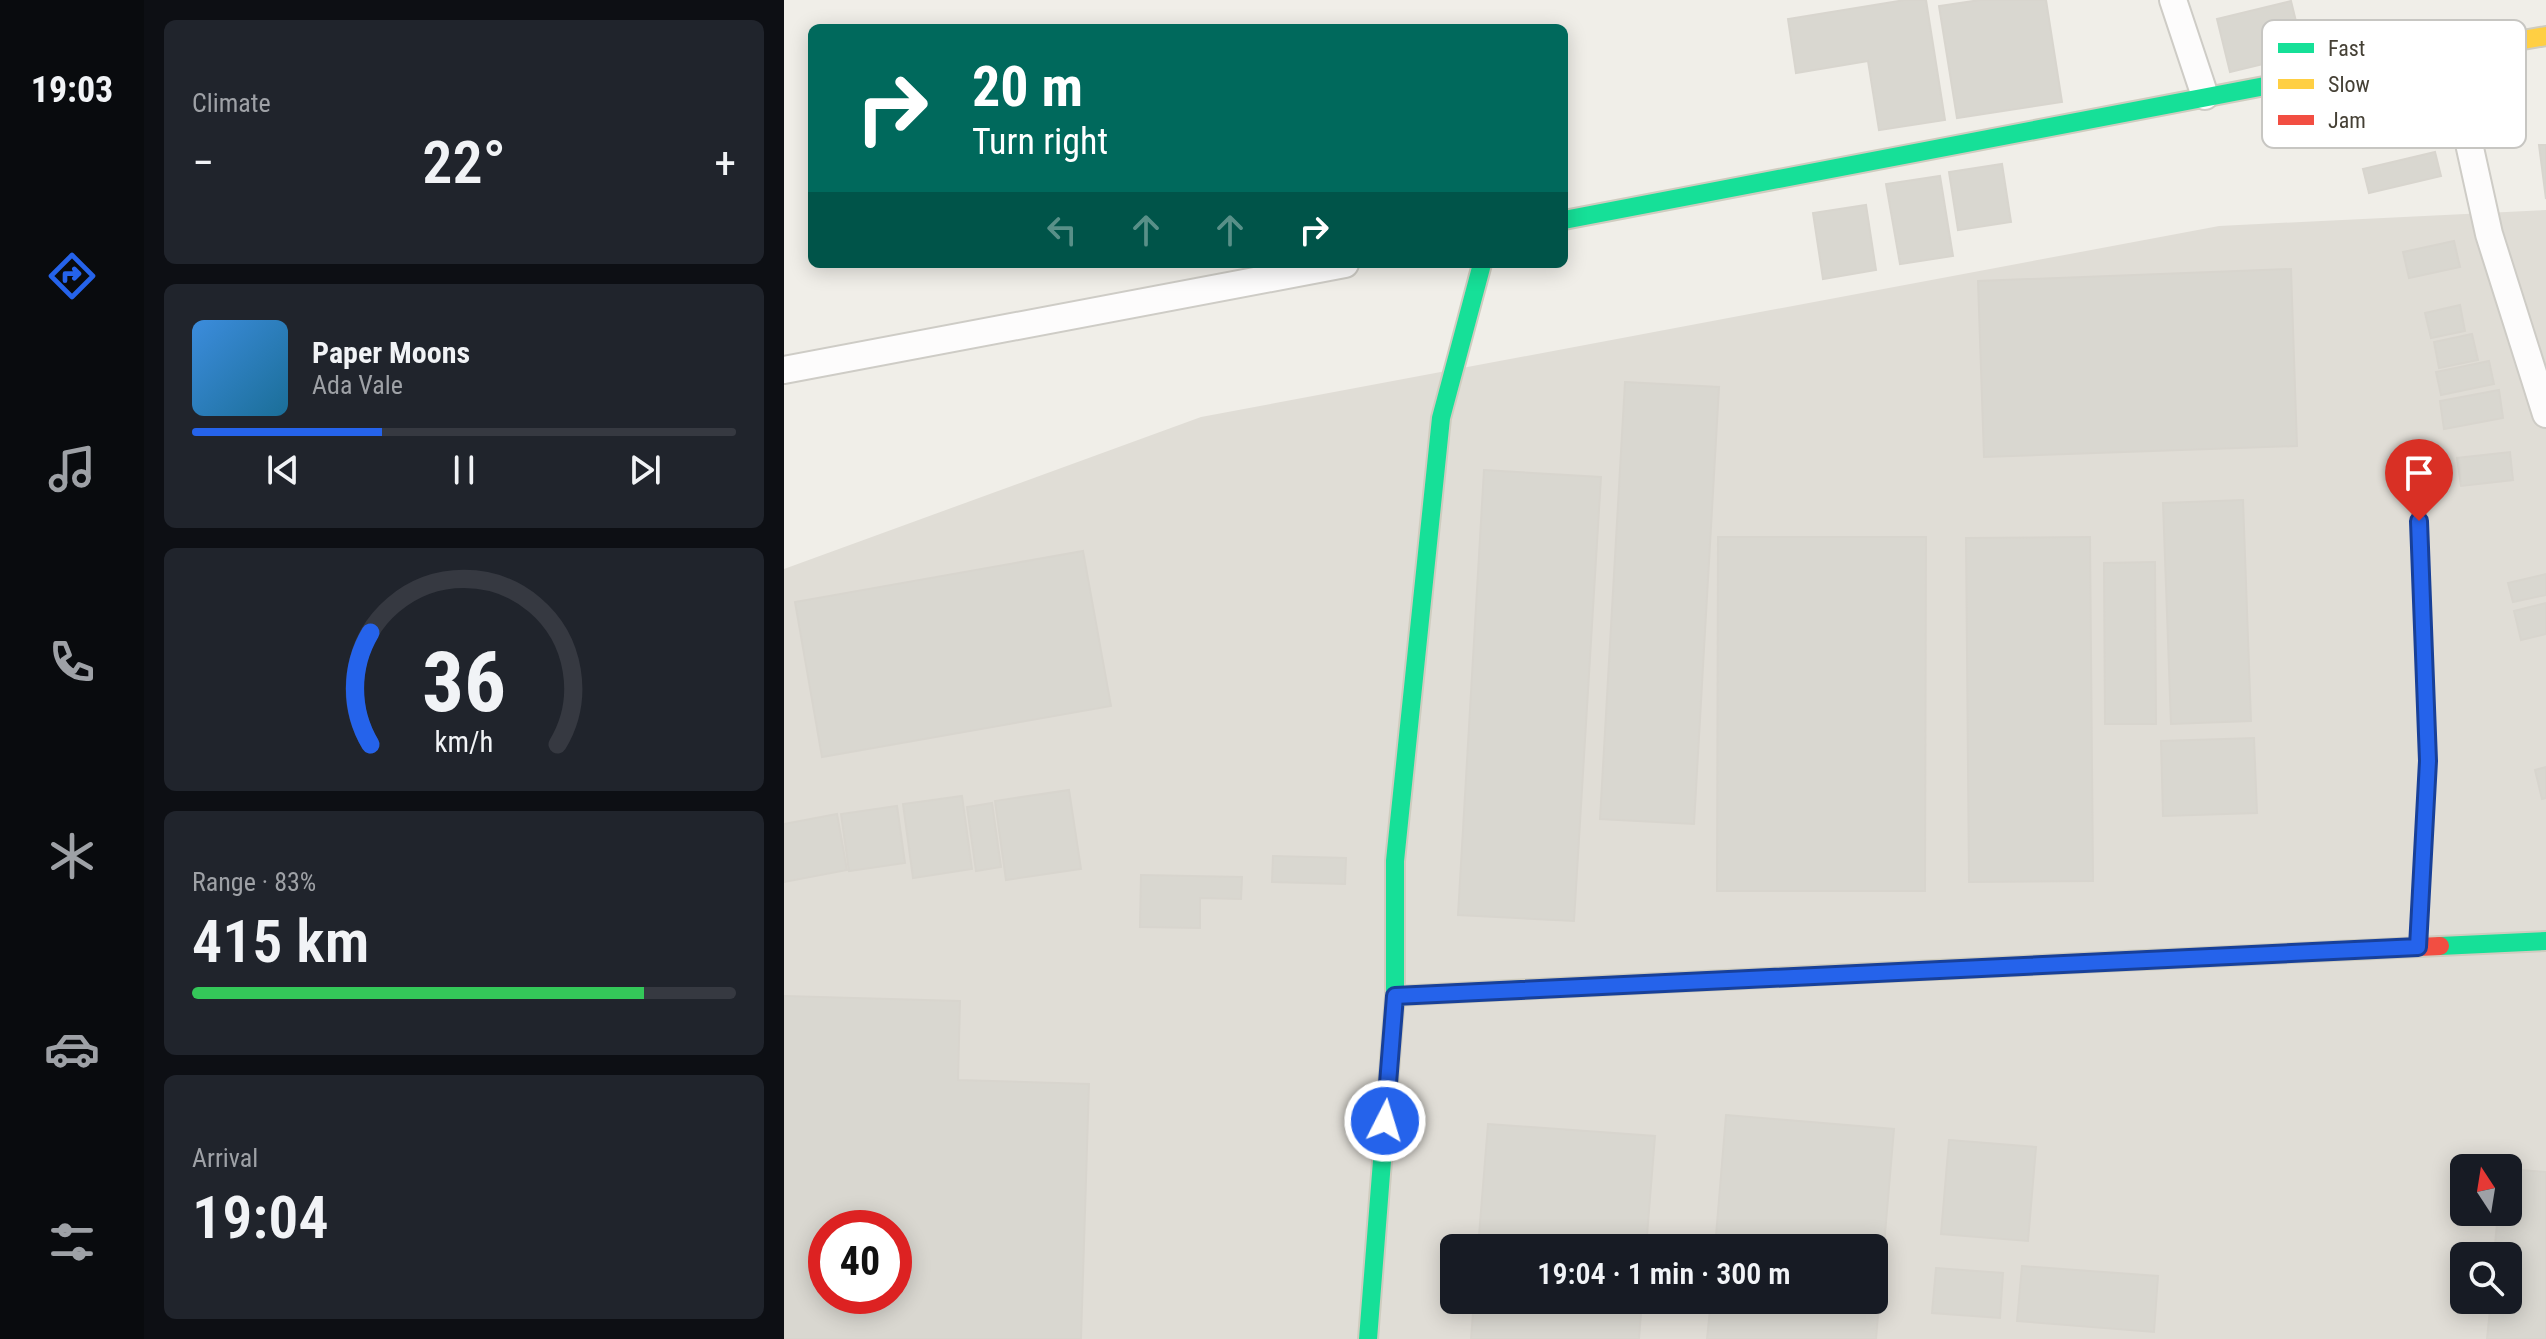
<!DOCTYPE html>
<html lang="en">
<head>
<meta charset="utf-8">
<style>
  :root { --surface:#171b24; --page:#20242c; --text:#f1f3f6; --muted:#9ea1a6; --line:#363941; --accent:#2563eb }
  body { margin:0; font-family:"Roboto Condensed",sans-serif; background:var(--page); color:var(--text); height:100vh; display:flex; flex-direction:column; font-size:30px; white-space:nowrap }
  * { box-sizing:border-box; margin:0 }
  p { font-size:26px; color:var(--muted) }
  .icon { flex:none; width:44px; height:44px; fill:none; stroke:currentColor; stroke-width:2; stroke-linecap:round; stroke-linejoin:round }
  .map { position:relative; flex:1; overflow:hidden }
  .side { display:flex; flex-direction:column; gap:20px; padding:20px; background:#0d0f14; width:640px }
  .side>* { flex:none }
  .guide { position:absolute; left:24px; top:24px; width:760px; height:244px; border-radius:12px; box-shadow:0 4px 20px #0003; background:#00695c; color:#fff; overflow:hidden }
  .needle { width:52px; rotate:348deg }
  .controls { position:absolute; left:1666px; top:1154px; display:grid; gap:16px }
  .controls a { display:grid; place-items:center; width:72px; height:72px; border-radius:12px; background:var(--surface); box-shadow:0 4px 20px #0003; font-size:40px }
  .speed { position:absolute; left:24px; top:1210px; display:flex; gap:16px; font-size:40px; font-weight:700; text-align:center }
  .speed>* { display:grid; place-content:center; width:104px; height:104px; border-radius:50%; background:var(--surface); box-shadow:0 4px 20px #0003; line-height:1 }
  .speed .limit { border:12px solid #d22; background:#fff; color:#111 }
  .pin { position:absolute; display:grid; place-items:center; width:68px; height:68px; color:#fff; margin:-82px -34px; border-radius:50% 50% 50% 0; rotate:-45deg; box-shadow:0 0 8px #0007 }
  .pin .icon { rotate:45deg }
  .me { position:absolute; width:88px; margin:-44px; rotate:5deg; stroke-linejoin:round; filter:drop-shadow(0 0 6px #0008) }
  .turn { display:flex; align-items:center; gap:28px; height:168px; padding:0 32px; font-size:36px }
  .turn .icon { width:104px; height:104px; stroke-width:2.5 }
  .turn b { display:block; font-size:56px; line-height:68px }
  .lanes { display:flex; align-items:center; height:76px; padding:0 32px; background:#0003; justify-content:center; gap:40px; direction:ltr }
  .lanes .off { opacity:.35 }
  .big { font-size:60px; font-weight:600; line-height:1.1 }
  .side .card { flex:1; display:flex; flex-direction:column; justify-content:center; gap:12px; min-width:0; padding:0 28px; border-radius:12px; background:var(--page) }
  .side .dial { align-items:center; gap:0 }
  .dial svg { height:208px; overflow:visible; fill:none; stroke:var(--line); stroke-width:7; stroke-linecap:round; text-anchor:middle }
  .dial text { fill:var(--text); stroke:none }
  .song { display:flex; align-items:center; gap:24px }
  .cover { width:96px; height:96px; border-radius:12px; background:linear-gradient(135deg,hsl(210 70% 55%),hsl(200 70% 35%)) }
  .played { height:8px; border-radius:4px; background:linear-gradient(90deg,var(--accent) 35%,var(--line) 35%) }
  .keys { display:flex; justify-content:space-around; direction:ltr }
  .heat { display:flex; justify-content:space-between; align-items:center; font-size:44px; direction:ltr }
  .charge { height:12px; border-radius:6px; background:linear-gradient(90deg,#34c759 83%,var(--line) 0) }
  .trip { position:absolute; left:656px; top:1234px; width:448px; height:80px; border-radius:12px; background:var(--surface); box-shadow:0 4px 20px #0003; font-weight:600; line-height:80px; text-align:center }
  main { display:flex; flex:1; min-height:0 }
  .tabs { display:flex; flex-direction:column; width:144px; justify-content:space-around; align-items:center; background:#090b0e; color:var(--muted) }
  .tabs .icon { width:56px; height:56px }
  .tabs .active { color:var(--accent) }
  .tabs b { font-size:36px; color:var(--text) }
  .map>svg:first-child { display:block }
  .industrial { fill:#e0ddd6; fill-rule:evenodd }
  .building { fill:#d9d7d0; stroke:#d8d5ce; stroke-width:2; fill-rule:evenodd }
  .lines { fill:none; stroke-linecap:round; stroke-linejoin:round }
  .lane-casing { stroke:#ceccc6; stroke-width:16 }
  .street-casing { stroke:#ceccc6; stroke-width:30 }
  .fast-casing { stroke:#cfccbf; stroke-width:22 }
  .slow-casing { stroke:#cfccbf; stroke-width:22 }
  .jam-casing { stroke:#cfccbf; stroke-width:22 }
  .lane { stroke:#fdfcfc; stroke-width:12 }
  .street { stroke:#fdfcfc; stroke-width:26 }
  .fast { stroke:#16e098; stroke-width:18 }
  .slow { stroke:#ffcf43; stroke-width:18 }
  .jam { stroke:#f24e42; stroke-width:18 }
  .route-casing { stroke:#184099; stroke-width:20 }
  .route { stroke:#2563eb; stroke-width:14 }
  .key { fill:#fff; stroke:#c7c6c2; stroke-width:2 }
  .key-label { font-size:22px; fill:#454035 }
</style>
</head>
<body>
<main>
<nav class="tabs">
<b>19:03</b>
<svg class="icon active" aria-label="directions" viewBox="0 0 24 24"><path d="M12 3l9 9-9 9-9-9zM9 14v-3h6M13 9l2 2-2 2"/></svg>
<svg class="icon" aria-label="music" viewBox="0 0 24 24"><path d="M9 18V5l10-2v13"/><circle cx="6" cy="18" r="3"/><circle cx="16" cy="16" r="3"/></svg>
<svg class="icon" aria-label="phone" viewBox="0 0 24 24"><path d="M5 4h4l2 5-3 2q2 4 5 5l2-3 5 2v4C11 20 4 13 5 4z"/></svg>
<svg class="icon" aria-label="climate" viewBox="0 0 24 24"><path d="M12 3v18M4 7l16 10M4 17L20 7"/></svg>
<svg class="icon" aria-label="car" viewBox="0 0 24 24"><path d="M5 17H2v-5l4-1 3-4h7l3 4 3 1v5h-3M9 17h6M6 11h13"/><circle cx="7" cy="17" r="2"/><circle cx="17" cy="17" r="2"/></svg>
<svg class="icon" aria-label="filters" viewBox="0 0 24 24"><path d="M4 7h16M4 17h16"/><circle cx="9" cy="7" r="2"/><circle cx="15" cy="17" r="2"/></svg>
</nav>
<section class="side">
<div class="card"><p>Climate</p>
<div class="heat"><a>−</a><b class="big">22°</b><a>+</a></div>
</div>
<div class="card">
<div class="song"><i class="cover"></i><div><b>Paper Moons</b><p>Ada Vale</p></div></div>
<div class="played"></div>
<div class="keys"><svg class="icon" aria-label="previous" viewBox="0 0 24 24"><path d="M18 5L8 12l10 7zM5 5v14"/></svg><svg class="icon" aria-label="pause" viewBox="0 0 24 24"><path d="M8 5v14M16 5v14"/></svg><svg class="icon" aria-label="next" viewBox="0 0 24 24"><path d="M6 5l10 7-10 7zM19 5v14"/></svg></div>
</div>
<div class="card dial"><svg viewBox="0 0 100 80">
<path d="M14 69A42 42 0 1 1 86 69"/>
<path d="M14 69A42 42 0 0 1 14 26" stroke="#2563eb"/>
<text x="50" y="56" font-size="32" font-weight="700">36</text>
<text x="50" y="72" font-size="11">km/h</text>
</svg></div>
<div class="card"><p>Range · 83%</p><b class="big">415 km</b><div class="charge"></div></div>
<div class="card"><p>Arrival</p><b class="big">19:04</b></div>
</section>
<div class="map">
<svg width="1762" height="1339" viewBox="0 0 1762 1339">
  <rect width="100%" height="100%" fill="#f0eee8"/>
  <!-- industrial -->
  <path class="industrial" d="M 1762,210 L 1762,1339 L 0,1339 L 0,569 L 417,417 L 1435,226 ZM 1680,1168 L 1724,1168 L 1724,1212 L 1680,1212 ZM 42,1228 L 110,1228 L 110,1296 L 42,1296 ZM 670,1248 L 1090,1248 L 1090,1300 L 670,1300 ZM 1680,1256 L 1724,1256 L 1724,1300 L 1680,1300 Z"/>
  <!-- building -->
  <g class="building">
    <polygon points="1121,0 1142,0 1161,120 1095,130 1084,61 1012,73 1004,19"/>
    <polygon points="1196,0 1262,0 1278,102 1173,118 1155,6"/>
    <polygon points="1507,1 1520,54 1446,72 1433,19"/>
    <polygon points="1755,145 1762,145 1762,199"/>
    <polygon points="1651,152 1657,176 1585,193 1579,169"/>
    <polygon points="1218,164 1227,222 1174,230 1165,172"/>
    <polygon points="1156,176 1169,256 1116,264 1102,184"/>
    <polygon points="1082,205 1092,270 1039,279 1029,213"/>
    <polygon points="1670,241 1676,267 1625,278 1619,252"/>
    <polygon points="1507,269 1513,446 1200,457 1194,281"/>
    <polygon points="1676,305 1681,331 1647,338 1641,313"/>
    <polygon points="1688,334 1694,360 1655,368 1650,342"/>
    <polygon points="1705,361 1710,384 1657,395 1652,372"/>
    <polygon points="841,382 935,387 910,824 816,819"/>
    <polygon points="1715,390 1719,418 1660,429 1656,401"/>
    <polygon points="1726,452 1729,480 1677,486 1673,458"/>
    <polygon points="700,470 817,477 790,921 674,915"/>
    <polygon points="1459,500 1467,721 1387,724 1379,503"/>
    <polygon points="934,537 1142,537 1141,891 933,891"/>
    <polygon points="1306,537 1309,881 1185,882 1182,538"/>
    <polygon points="299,551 327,706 38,757 11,602"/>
    <polygon points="1371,562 1372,724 1321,724 1320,563"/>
    <polygon points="1762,574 1762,595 1729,602 1724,583"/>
    <polygon points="1762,603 1762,634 1737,640 1730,611"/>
    <polygon points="1470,738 1473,813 1379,816 1377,741"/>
    <polygon points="1762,767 1762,798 1758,799 1751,770"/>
    <polygon points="285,790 297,869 222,880 211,801"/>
    <polygon points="178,796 188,869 129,878 119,804"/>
    <polygon points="208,803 217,867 192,871 183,807"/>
    <polygon points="113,806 121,863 65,871 57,814"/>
    <polygon points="53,814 63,870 0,882 0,824"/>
    <polygon points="489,856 562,858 561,884 488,882"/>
    <polygon points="357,875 458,877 457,899 416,898 416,928 356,927"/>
    <path d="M 0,996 L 176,1001 L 174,1080 L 305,1084 L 297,1339 L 0,1339 ZM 42,1228 L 110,1228 L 110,1296 L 42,1296 Z"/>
    <polygon points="942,1115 1110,1129 1092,1339 923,1339 927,1300 1090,1300 1090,1248 931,1248"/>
    <polygon points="704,1124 871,1136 862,1248 694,1248"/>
    <polygon points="1165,1140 1252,1147 1244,1241 1157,1234"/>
    <polygon points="1724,1169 1762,1172 1762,1339 1703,1339 1707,1300 1724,1300 1724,1256 1710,1256 1714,1212 1724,1212"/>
    <polygon points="1238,1266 1374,1276 1370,1332 1233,1321"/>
    <polygon points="1152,1268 1219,1273 1216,1318 1148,1313"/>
    <polygon points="690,1300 858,1300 855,1339 687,1339"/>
  </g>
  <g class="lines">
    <defs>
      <polyline id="lane" points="1634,491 1644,761 1634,943"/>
      <g id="street">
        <polyline points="1389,0 1421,96"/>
        <polyline points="1665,53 1705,234 1762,414"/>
        <polyline points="0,370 561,264"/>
      </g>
      <g id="fast">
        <polyline points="780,220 1533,76"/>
        <polyline points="1656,946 1762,941"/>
        <polyline points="611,996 611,861 657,418 698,264"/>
        <polyline points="584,1339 611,996 749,989"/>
      </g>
      <g id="slow">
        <polyline points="1533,76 1762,36"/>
        <polyline points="749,989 1295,963"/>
      </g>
      <polyline id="jam" points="1295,963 1656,946"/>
    </defs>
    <!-- lane casing -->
    <use href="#lane" class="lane-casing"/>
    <!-- street casing -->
    <use href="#street" class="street-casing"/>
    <!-- fast casing -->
    <use href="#fast" class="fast-casing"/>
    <!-- slow casing -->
    <use href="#slow" class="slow-casing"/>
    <!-- jam casing -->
    <use href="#jam" class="jam-casing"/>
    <!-- lane -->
    <use href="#lane" class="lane"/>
    <!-- street -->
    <use href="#street" class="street"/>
    <!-- fast -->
    <use href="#fast" class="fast"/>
    <!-- slow -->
    <use href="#slow" class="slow"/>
    <!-- jam -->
    <use href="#jam" class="jam"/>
  </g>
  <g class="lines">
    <defs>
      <polyline id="route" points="601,1121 611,996 1634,947 1644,761 1635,521"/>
    </defs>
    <!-- route casing -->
    <use href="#route" class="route-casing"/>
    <!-- route -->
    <use href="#route" class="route"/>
  </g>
  <!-- legend -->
  <rect x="1478" y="20" width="264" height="128" rx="12" class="key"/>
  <rect x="1494" y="43" width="36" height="10" fill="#16e098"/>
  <rect x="1494" y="79" width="36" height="10" fill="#ffcf43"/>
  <rect x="1494" y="115" width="36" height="10" fill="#f24e42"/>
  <g class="key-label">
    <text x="1544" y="56">Fast</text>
    <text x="1544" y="92">Slow</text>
    <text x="1544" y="128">Jam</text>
  </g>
</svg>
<div class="controls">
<a><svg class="needle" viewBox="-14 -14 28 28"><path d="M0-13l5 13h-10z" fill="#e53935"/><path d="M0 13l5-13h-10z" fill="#9ea1a6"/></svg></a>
<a><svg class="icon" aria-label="search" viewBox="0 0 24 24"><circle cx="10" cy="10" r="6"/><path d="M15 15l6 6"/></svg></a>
</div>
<div class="speed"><div class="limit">40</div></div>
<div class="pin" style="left:1635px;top:521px;background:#d93025"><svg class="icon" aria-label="arrive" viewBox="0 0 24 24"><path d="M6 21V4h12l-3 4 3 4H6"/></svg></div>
<svg class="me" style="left:601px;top:1121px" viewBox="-20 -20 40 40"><circle r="17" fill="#2563eb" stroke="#fff" stroke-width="3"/><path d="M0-11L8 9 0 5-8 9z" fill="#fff"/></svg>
<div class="trip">19:04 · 1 min · 300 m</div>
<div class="guide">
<div class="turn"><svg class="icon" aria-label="right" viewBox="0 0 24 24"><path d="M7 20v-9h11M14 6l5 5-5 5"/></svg><div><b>20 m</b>Turn right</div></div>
<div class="lanes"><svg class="icon off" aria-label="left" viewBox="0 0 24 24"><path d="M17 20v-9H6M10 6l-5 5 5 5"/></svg><svg class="icon off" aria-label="ahead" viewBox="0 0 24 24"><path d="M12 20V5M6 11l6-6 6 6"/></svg><svg class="icon off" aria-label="ahead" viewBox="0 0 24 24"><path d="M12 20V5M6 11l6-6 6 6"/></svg><svg class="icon" aria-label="right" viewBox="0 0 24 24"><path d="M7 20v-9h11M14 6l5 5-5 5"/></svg></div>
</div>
</div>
</main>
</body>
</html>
